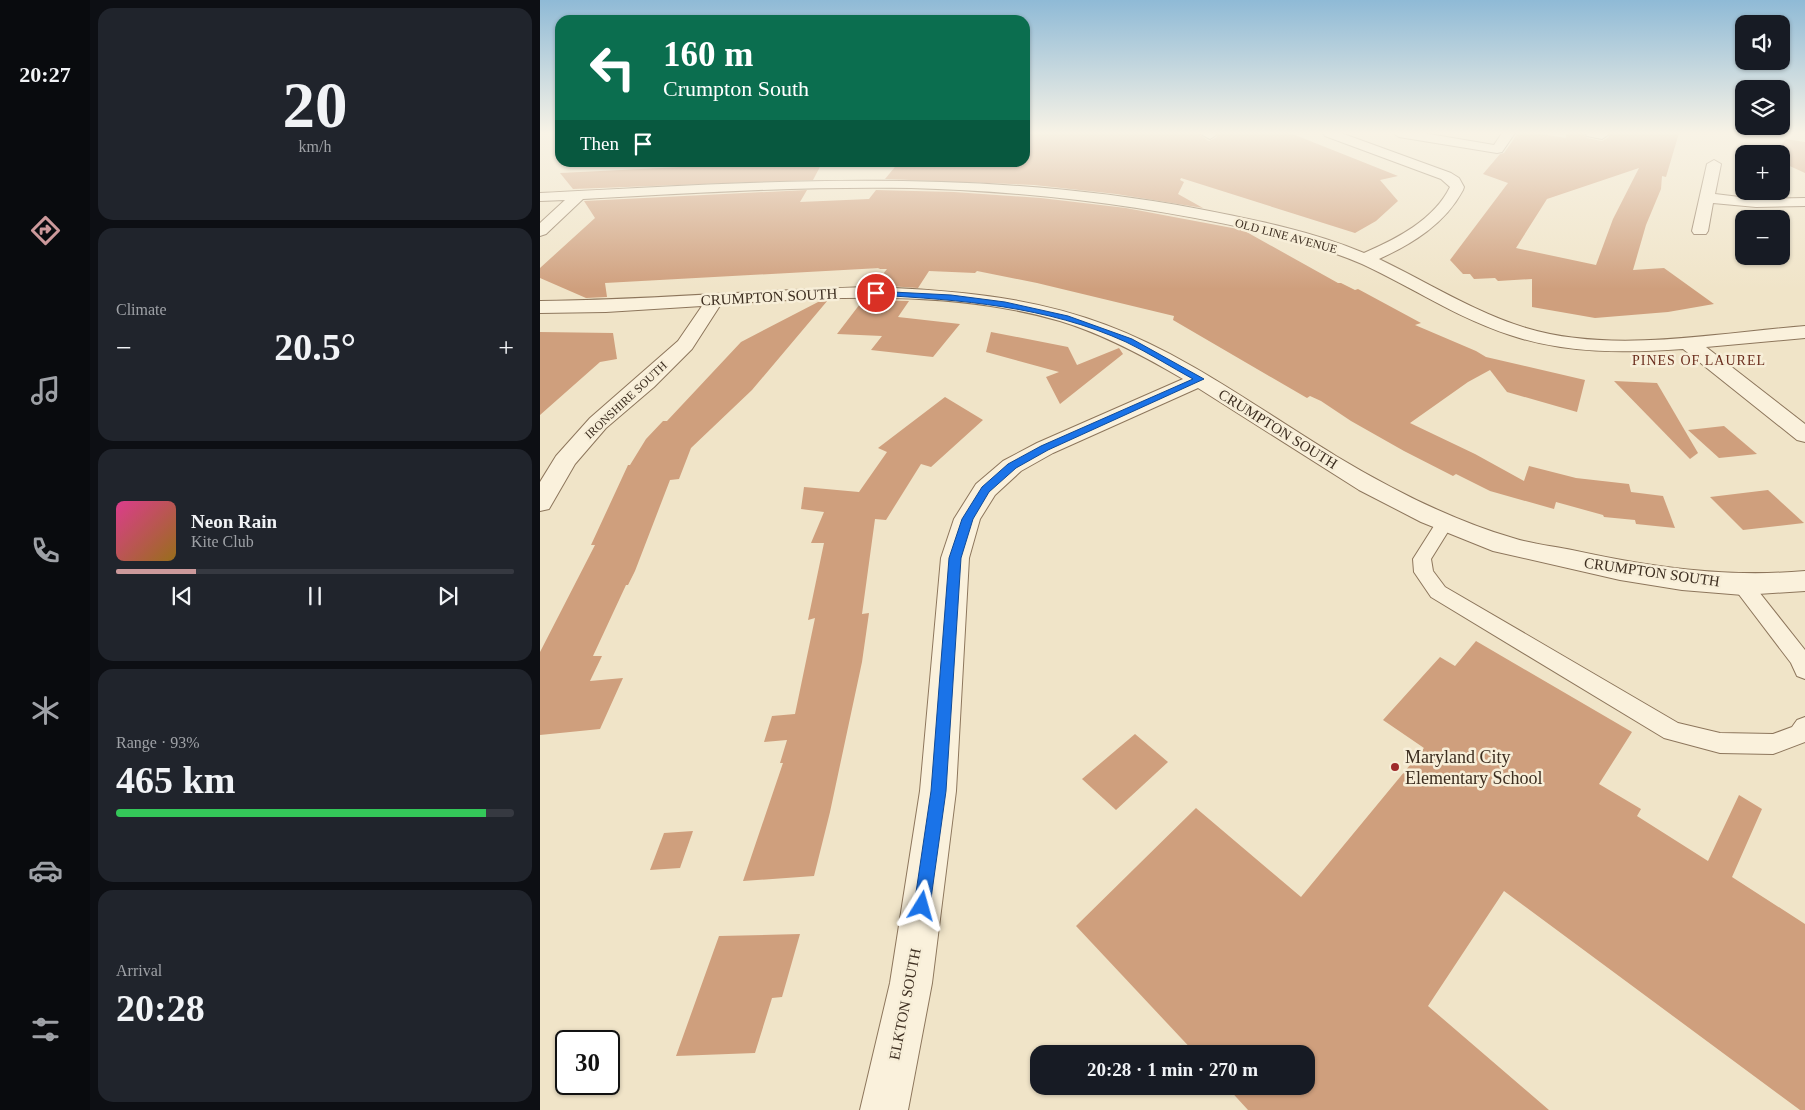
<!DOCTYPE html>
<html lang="en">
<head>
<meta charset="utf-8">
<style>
  :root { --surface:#171b24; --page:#20242c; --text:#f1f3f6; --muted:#9ea1a6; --line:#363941; --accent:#cc999b }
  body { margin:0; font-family:Georgia,serif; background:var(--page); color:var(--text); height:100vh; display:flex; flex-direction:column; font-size:19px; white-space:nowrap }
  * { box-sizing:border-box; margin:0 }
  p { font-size:16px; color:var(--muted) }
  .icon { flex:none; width:28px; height:28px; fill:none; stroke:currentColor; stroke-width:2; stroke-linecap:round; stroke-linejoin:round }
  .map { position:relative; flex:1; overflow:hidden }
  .drawer { display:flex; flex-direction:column; gap:8px; padding:8px; background:#0d0f14; width:450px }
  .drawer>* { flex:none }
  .banner { position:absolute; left:15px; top:15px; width:475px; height:152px; border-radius:15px; box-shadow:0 1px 4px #0004; background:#0b6e4f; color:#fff; overflow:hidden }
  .fabs { position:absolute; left:1195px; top:15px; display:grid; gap:10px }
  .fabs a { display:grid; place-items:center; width:55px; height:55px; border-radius:10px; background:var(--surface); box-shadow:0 1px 4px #0004; font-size:25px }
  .speed { position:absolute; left:15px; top:1030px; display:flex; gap:10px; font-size:25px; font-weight:700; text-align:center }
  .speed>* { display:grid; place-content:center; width:65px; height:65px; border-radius:50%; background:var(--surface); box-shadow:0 1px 4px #0004; line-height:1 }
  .speed .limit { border:2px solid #111; border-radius:8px; background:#fff; color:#111 }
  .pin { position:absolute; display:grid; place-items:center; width:42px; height:42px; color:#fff; margin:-21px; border:2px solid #fff; border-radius:50%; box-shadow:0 1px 5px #0007 }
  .me { position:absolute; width:55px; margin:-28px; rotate:8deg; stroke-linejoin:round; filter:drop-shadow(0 0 4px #0008) }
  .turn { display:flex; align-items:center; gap:18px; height:105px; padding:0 25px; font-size:22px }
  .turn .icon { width:65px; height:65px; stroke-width:2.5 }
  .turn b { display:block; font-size:35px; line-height:42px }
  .then { display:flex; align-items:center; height:48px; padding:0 25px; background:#0003; gap:10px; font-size:19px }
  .big { font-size:38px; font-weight:700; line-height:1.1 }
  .drawer .widget { flex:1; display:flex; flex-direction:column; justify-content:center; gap:8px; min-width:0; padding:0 18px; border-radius:15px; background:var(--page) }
  .drawer .dial { align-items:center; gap:0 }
  .dial b { font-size:65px; line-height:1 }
  .song { display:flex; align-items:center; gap:15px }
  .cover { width:60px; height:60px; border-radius:8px; background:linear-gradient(135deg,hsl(330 70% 55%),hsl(40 70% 35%)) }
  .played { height:5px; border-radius:2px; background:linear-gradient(90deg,var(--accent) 20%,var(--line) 20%) }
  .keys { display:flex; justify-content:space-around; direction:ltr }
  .heat { display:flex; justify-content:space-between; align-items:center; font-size:28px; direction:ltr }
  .charge { height:8px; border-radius:4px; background:linear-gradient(90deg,#34c759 93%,var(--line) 0) }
  .trip { position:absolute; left:490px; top:1045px; width:285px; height:50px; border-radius:15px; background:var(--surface); box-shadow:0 1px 4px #0004; font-weight:700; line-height:50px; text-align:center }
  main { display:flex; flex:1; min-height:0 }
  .dock { display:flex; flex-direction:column; width:90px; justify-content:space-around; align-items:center; background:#090b0e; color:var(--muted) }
  .dock .icon { width:35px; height:35px }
  .dock .current { color:var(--accent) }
  .dock b { font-size:22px; color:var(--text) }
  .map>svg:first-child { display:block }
  .building { fill:#cf9f7d; fill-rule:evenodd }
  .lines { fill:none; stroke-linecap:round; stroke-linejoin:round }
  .service-casing { stroke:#8d765c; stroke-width:2 }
  .minor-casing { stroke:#8d765c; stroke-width:2 }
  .service { fill:#faf1dc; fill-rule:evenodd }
  .minor { fill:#faf1dc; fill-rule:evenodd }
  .route { fill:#1a73e8; stroke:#114b97 }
  .poi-dot { fill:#9e2a2b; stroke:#f7eed8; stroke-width:2 }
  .labels { text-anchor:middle; stroke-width:5; stroke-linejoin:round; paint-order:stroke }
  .far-street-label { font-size:12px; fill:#3d2e20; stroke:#f7eed8 }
  .far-neighbourhood-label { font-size:14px; letter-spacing:1px; fill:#6b2e1e; stroke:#f7eed8 }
  .street-label { font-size:15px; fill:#3d2e20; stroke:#f7eed8 }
  .near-poi-label { font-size:18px; fill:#3d2e20; stroke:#f7eed8; text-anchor:start }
</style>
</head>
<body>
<main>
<nav class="dock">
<b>20:27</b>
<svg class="icon current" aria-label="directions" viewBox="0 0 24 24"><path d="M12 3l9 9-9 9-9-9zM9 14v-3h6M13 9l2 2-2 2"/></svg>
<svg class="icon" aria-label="music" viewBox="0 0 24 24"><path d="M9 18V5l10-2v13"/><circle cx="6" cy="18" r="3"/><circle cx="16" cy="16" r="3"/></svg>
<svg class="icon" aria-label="phone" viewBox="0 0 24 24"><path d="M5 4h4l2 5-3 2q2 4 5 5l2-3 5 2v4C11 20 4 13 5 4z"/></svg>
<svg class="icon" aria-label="climate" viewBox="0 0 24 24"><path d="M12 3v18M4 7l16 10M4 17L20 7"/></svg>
<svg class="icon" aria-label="car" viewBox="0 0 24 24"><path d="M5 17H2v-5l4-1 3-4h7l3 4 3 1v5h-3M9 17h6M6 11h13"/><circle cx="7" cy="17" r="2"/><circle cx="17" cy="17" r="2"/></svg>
<svg class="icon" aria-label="filters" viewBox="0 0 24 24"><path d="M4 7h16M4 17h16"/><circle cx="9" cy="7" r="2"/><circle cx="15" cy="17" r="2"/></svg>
</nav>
<section class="drawer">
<div class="widget dial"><b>20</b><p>km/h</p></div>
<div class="widget"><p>Climate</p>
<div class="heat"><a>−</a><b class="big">20.5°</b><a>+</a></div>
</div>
<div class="widget">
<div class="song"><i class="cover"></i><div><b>Neon Rain</b><p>Kite Club</p></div></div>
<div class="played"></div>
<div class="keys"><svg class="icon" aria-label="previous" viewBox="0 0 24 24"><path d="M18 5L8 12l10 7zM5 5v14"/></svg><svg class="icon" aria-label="pause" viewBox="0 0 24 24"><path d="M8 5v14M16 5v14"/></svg><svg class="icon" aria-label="next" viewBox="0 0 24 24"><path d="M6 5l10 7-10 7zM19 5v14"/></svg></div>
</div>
<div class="widget"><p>Range · 93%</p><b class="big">465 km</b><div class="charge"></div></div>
<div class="widget"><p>Arrival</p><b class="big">20:28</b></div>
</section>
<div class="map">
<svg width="1265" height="1110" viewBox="0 0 1265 1110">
  <rect width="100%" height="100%" fill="#f0e4c8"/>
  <!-- building -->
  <g class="building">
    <polygon points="485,133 657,133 669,141 677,137 677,133 750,133 858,176 840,180 858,201 836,221 815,233 641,178 640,180 644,182 638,194 663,208 576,194 494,185 345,179 359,162 485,162"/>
    <path d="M 978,133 L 995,133 L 1026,138 L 1026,133 L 1043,133 L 1047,138 L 1062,141 L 1069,137 L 1069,133 L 1139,133 L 1126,177 L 1122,176 L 1121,189 L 1106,225 L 1093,270 L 1124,268 L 1174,304 L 1128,312 L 1055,318 L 992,307 L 992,279 L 958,281 L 955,278 L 934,279 L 930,274 L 923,274 L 910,260 L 968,183 L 943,174 L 960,154 L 964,153 ZM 1099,168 L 1073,219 L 1056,265 L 976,248 L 1007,199 Z"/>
    <polygon points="1246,139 1265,142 1265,173 1241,162 1241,154 1234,154"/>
    <polygon points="223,163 222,164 235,165 282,163 273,180 33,189 20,173"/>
    <polygon points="267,190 260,202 329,199 336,190 414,192 501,198 586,208 703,230 798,283 801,283 815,290 818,289 881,323 875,325 936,351 946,357 1045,380 1037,412 967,392 950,370 928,382 870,423 935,454 984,481 989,466 1036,478 1089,484 1091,492 1123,496 1135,528 1096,524 1095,520 1064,517 1063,515 1016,502 1014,509 950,491 916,474 913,476 864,451 811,421 781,401 770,396 767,398 633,320 634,316 497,283 437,271 435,273 389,271 378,288 334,285 347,269 338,269 340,268 65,283 67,297 46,298 0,278 0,268 55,218 44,201"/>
    <polygon points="288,300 212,390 151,448 139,479 130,480 95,571 88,585 86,585 53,656 62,656 50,681 83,678 60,729 0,735 0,652 55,545 51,545 88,465 90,465 106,439 123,421 127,421 201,342 280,301"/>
    <polygon points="323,300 369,301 358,317 420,324 393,357 331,350 342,336 297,334"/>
    <polygon points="0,332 73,333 77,359 60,362 0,415"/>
    <polygon points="451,332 528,347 537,365 579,348 583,354 520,404 506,377 519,372 446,352"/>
    <polygon points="1074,381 1117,383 1158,453 1150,459"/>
    <polygon points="405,397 443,420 391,467 381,464 346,520 335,519 322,614 329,613 322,662 290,812 274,876 203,881 243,763 240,763 247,740 224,742 232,716 255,714 275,618 268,620 284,543 271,543 284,512 261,509 264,487 319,492 347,452 338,448"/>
    <polygon points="1184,426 1217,454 1179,458 1148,430"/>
    <polygon points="1228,490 1264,523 1203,530 1170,497"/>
    <polygon points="936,641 1092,732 1059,784 1101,809 1097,816 1168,861 1199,795 1222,809 1192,877 1265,924 1265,1110 1260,1110 964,891 888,1006 1009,1110 708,1110 686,1086 766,1086 766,1054 656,1054 536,926 656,808 761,897 884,748 843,720 900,657 915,666"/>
    <polygon points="595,734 628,762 576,810 542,779"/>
    <polygon points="153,831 140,868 110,870 124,833"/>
    <polygon points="260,934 242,997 232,998 215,1053 136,1056 179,936"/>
  </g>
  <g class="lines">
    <defs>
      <g id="service">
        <polygon points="905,516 911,518 914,522 891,559 893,571 905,587 1138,723 1180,733 1233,734 1252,727 1257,720 1265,717 1265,742 1233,754 1180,753 1124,738 891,597 874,572 873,559 899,518"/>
        <polygon points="1201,576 1208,578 1265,650 1265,679 1257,676 1251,663 1194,588 1191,583 1194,578"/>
      </g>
      <g id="minor">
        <polygon points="659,133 675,133 676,135 670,139"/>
        <path d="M 783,133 L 801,133 L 911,173 L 919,178 L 924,187 L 923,190 C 905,224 872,244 839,259 C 887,282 934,312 986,328 C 1072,354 1177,333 1265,326 L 1265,338 L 1166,347 L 1265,424 L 1265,442 L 1257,440 L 1143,349 C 1085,353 1026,354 970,335 C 917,318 872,287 822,264 C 787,249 750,239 714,230 C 601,205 487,191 371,188 C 262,186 152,193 43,199 L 6,234 L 0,236 L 0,223 L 25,200 L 0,201 L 0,193 C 224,181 437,167 659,209 C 715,220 772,231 824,253 C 856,239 894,220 910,187 L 901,179 L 785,136 Z"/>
        <polygon points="853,133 883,133 954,145 962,133 975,133 962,152 957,153 859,137"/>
        <polygon points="1045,133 1067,133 1068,135 1062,139 1047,136"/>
        <polygon points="1174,160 1181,164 1175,194 1216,199 1265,198 1265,206 1216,207 1173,203 1168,231 1166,234 1154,234 1152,231 1167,164"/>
        <path d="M 330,287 C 410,290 490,296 566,325 C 649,356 720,410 796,456 C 851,489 911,520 973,538 C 992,544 1012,546 1032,550 C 1109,567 1185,578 1265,571 L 1265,591 L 1203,595 L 1142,590 L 1080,580 L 953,551 L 881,522 L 819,490 L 658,388 L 513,453 L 481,471 L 455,495 L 440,519 L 429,558 L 416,791 L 392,983 L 368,1110 L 320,1110 L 350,983 L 380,791 L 401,558 L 414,519 L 436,484 L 463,461 L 497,443 L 643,379 C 604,356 563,334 520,321 C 410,289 293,297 181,304 L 152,349 L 114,387 L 66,428 L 35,464 L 9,509 L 0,511 L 0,482 L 16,456 L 50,418 L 138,341 L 162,306 L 66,312 L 0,313 L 0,301 C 110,300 220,290 330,287 Z"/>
      </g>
    </defs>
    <!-- service casing -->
    <use href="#service" class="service-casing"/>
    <!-- minor casing -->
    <use href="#minor" class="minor-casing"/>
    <!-- service -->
    <use href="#service" class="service"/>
    <!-- minor -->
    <use href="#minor" class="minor"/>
  </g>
  <!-- sky -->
  <linearGradient id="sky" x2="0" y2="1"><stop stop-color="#8fbad6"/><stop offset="0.46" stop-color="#f8f3e6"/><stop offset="1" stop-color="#f8f3e6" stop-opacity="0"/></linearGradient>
  <rect width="1265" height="289" fill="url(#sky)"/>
  <!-- route -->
  <path class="route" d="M 333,291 L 411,295 L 465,302 L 528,316 L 592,339 L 664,379 L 508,450 L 476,468 L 449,492 L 433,519 L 421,558 L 406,791 L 390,906 L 388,912 L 382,914 L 376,912 L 374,906 L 391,791 L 409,558 L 422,519 L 442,487 L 468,464 L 501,446 L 653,379 C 631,367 609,353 586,342 C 507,306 421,300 336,295 L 332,293 Z"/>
  <!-- markers -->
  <circle class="poi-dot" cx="855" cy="767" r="5"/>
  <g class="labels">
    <!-- far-street labels -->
    <g class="far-street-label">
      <text transform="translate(746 236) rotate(15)" y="4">OLD LINE AVENUE</text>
      <text transform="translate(86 400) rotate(-43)" y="4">IRONSHIRE SOUTH</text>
    </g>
    <!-- far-neighbourhood labels -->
    <g class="far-neighbourhood-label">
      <text x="1159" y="365">PINES OF LAUREL</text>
    </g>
    <!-- street labels -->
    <g class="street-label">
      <text transform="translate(229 297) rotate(-3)" y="5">CRUMPTON SOUTH</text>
      <text transform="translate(738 429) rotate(32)" y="5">CRUMPTON SOUTH</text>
      <text transform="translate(1112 572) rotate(8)" y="5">CRUMPTON SOUTH</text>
      <text transform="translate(365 1004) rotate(-79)" y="5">ELKTON SOUTH</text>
    </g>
    <!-- near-poi labels -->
    <g class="near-poi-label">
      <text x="865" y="763">Maryland City<tspan x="865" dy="21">Elementary School</tspan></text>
    </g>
  </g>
</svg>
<div class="fabs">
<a><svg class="icon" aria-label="sound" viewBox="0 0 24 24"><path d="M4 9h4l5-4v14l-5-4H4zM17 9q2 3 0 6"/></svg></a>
<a><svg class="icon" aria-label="layers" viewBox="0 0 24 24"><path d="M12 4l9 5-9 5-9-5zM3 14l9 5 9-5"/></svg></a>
<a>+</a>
<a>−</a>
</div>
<div class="speed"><div class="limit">30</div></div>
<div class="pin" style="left:336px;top:293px;background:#d93025"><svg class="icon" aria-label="arrive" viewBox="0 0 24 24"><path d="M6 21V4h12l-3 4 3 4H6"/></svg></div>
<svg class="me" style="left:382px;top:906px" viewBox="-20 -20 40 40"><path d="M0-17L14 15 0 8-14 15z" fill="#1a73e8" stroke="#fff" stroke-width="4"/></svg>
<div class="trip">20:28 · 1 min · 270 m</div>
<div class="banner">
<div class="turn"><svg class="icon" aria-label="left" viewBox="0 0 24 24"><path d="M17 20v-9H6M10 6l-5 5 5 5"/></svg><div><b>160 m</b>Crumpton South</div></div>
<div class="then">Then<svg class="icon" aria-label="arrive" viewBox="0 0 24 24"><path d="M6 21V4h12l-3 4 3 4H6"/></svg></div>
</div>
</div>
</main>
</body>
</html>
